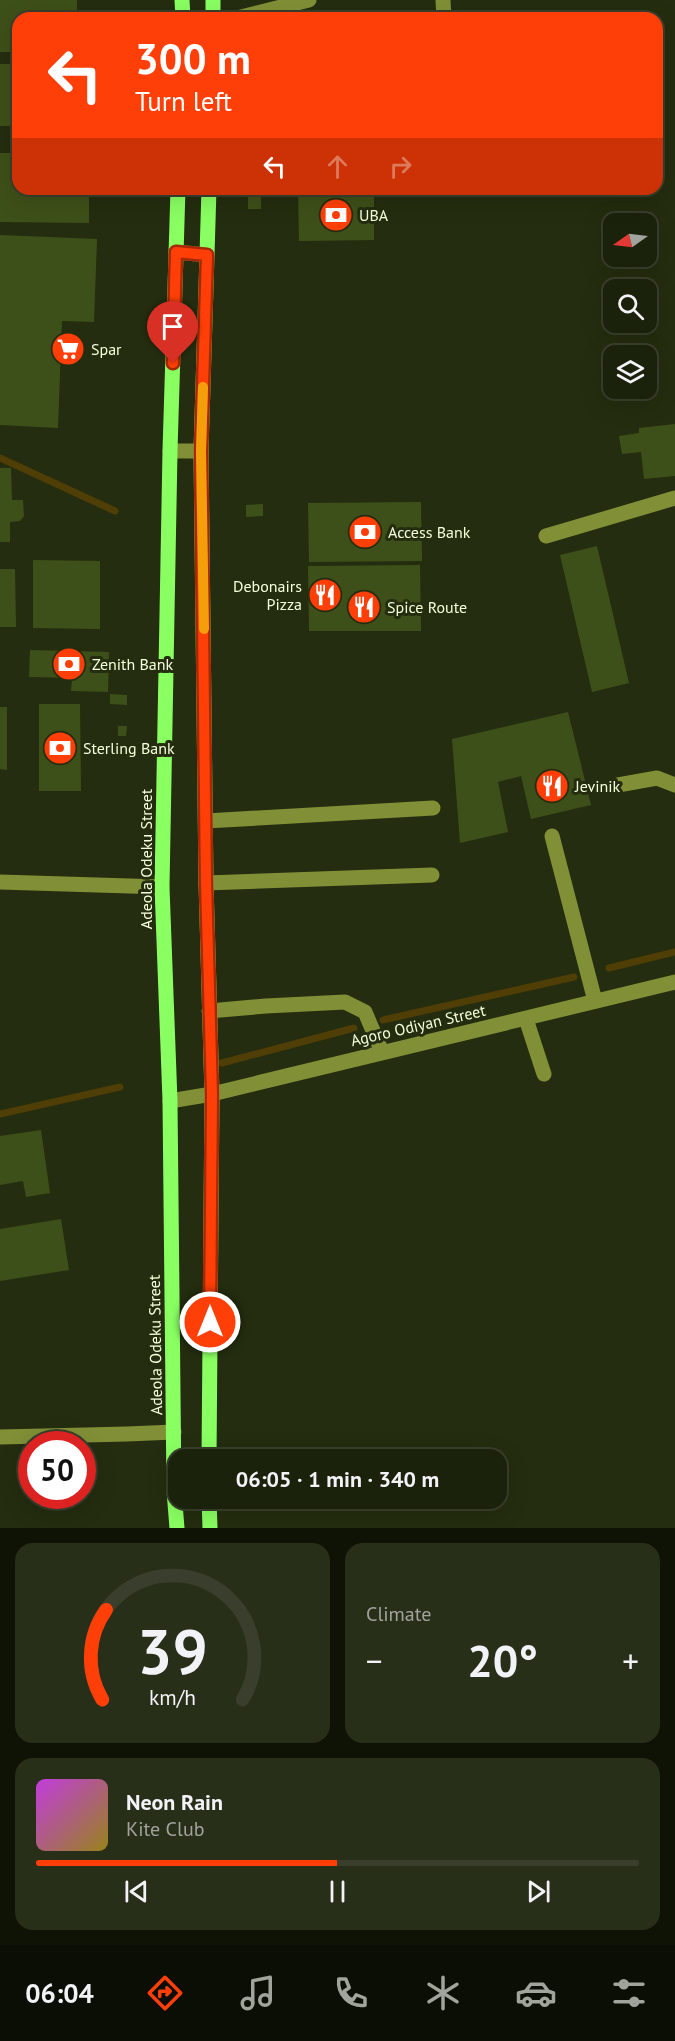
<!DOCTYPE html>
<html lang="en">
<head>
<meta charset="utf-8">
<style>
  :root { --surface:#1b220b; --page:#282f19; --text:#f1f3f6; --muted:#a0a49d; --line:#393f2c; --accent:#ff3f07 }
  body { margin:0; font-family:"PT Sans",sans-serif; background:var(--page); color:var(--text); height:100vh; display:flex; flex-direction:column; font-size:22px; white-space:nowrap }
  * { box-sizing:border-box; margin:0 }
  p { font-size:20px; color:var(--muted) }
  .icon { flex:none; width:33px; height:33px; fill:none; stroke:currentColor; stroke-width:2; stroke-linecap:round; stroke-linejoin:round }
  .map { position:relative; height:1528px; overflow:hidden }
  .drawer { display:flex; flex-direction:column; gap:15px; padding:15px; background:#0f1306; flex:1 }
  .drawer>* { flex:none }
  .hud { position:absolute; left:12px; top:12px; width:651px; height:183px; border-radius:18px; box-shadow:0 6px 24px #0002,0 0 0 2px var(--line); background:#ff3f07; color:#fff; overflow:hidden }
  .needle { width:39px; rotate:256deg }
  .tools { position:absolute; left:603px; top:213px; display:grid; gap:12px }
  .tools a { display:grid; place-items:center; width:54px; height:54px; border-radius:12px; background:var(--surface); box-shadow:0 6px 24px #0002,0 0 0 2px var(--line); font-size:30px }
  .speed { position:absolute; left:18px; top:1431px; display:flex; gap:12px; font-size:30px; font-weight:700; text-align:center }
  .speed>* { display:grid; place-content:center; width:78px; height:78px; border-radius:50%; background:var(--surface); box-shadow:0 6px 24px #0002,0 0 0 2px var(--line); line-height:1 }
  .speed .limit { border:9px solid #d22; background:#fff; color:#111 }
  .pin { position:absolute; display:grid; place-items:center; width:51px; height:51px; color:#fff; margin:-62px -26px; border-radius:50% 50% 50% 0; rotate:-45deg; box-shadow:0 0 6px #0007 }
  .pin .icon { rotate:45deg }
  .me { position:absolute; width:66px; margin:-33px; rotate:0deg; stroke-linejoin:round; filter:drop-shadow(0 0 4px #0008) }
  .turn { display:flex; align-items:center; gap:21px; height:126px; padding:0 24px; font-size:27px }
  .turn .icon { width:78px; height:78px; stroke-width:2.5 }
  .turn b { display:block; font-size:42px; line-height:51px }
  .lanes { display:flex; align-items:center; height:57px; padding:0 24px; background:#0003; justify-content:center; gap:30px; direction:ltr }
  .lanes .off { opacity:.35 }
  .big { font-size:45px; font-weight:600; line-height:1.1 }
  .drawer .widget { flex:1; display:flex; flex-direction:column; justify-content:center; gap:9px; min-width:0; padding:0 21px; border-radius:18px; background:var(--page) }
  .drawer .dial { align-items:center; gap:0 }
  .dial svg { height:156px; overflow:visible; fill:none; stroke:var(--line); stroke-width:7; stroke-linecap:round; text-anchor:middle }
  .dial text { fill:var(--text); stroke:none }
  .song { display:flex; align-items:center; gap:18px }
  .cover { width:72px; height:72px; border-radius:9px; background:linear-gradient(135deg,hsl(290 70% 55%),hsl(50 70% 35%)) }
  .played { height:6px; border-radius:3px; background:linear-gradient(90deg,var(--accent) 50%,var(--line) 50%) }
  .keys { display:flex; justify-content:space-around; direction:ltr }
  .heat { display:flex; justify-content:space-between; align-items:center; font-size:33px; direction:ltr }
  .drawer .tiles { flex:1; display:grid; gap:15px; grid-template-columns:1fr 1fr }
  .widget:last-child { grid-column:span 2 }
  .trip { position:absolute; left:168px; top:1449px; width:339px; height:60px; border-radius:18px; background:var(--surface); box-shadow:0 6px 24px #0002,0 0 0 2px var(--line); font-weight:600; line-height:60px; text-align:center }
  .menu { display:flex; height:96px; justify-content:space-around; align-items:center; background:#0b0e04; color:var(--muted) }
  .menu .icon { width:42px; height:42px }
  .menu .current { color:var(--accent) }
  .menu b { font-size:27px; color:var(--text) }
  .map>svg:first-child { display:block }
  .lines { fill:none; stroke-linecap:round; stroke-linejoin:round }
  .stream { stroke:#4f3e06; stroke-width:7 }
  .building { fill:#3e5019 }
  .minor { stroke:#819036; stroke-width:15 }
  .major { stroke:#89ff62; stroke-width:15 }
  .route-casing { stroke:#a62905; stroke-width:15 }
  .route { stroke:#ff3f07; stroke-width:10 }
  .slow { stroke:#f59e0b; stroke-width:10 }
  .labels { text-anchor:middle; stroke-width:6; stroke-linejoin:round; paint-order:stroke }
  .poi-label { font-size:16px; fill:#f6ffdb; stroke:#242d0f; text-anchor:start }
  .street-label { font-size:16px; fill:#f6ffdb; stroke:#242d0f }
</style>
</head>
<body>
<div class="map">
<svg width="675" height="1528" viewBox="0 0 675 1528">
  <rect width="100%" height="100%" fill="#242d0f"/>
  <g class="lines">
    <!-- stream -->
    <g class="stream">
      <polyline points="0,458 115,511"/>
      <polyline points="609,968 675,952"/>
      <polyline points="383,1020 574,977"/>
      <polyline points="222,1063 354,1028"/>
      <polyline points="0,1114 120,1087"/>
    </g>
  </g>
  <!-- building -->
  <g class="building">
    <polygon points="0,0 77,0 77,18 18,18 18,52 0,52"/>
    <rect x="0" y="64" width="18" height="62"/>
    <polygon points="0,153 18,153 18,189 89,189 89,223 0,222"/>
    <polygon points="298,189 374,189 374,240 299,241"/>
    <polygon points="248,196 261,197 261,209 248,209"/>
    <polygon points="0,235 97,239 94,322 62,321 58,428 0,425"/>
    <polygon points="675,424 675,476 644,479 641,452 622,454 619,436 639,433 639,428"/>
    <polygon points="0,468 11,468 12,500 23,500 24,516 20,521 10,522 10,542 0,542"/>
    <polygon points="421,502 422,561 309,562 308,503"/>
    <polygon points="263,504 263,516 246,517 246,505"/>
    <polygon points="597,546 629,683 592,692 560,555"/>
    <polygon points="33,560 100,561 100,629 33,628"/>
    <polygon points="420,565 421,631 309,631 308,566"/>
    <polygon points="0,569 15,569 16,627 0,627"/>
    <polygon points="30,650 109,652 108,692 71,691 72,678 29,677"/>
    <polygon points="110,694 127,695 127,705 110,704"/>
    <polygon points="39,704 80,704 81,791 39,791"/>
    <polygon points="0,707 7,707 7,770 0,769"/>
    <polygon points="568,712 591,805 531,819 521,776 498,782 508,832 460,843 452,739"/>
    <polygon points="118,726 127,726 126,736 118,736"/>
    <polygon points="41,1130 50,1193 26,1197 23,1181 0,1185 0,1136"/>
    <polygon points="61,1219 69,1270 0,1281 0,1229"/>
  </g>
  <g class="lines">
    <!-- minor -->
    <g class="minor">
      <polyline points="443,0 444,18"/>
      <polyline points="237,18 309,0"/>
      <polyline points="176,252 207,255"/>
      <polyline points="170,451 201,451"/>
      <polyline points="546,536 675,498"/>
      <polyline points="618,785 657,778 675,785"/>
      <polyline points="206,821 433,808"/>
      <polyline points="552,836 595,1001"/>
      <polyline points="0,882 162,887"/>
      <polyline points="206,883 432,875"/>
      <polyline points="209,1011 266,1006 345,1002 365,1012 382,1052"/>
      <polyline points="526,1019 544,1074"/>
      <polyline points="170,1101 212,1094 675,982"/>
      <polyline points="0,1437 127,1434 174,1432"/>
    </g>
    <!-- major -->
    <g class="major">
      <polyline points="182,0 183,18"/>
      <polyline points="213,0 213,18"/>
      <polyline points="209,189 201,451 206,883 212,1094 209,1460"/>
      <polyline points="209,1498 210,1528"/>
      <polyline points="177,1528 174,1491 170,1101 162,887 170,451 178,189"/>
    </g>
  </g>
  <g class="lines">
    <defs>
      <polyline id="route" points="173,363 176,252 207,255 201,451 206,883 212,1094 210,1322"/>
    </defs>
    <!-- route casing -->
    <use href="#route" class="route-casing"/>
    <!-- route -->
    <use href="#route" class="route"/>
    <!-- slow -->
    <polyline class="slow" points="203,387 201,451 204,629"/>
  </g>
  <!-- icons -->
  <defs>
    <symbol id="bank-disc" viewBox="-11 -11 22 22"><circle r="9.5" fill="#ff3f07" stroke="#242d0f"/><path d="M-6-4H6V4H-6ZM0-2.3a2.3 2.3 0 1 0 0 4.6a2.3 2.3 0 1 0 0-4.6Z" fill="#fff"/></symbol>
    <symbol id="supermarket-disc" viewBox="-11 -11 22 22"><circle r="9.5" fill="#ff3f07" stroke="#242d0f"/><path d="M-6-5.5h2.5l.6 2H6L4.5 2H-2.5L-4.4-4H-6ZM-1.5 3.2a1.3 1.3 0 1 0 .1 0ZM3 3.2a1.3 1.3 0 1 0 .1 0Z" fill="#fff"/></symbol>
    <symbol id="restaurant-disc" viewBox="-11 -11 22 22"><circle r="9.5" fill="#ff3f07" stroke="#242d0f"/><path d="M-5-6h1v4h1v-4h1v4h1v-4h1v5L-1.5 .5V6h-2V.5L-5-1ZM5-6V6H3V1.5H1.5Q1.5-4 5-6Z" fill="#fff"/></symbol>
  </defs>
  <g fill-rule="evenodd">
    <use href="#bank-disc" x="317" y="196" width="38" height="38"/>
    <use href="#supermarket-disc" x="49" y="330" width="38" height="38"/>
    <use href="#bank-disc" x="346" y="513" width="38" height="38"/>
    <use href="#restaurant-disc" x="306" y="576" width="38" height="38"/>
    <use href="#restaurant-disc" x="345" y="588" width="38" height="38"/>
    <use href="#bank-disc" x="50" y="645" width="38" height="38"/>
    <use href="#bank-disc" x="41" y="729" width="38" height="38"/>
    <use href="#restaurant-disc" x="533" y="767" width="38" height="38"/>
  </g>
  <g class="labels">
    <!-- poi labels -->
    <g class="poi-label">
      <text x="359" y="221">UBA</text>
      <text x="91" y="355">Spar</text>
      <text x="388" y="538">Access Bank</text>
      <text x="302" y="592" text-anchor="end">Debonairs<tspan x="302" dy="18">Pizza</tspan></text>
      <text x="387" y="613">Spice Route</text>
      <text x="92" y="670">Zenith Bank</text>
      <text x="83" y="754">Sterling Bank</text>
      <text x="575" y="792">Jevinik</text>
    </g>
    <!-- street labels -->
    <g class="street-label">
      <text transform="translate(146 859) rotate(-90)" y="6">Adeola Odeku Street</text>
      <text transform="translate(418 1025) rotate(-13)" y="6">Agoro Odiyan Street</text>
      <text transform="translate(155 1345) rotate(-91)" y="6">Adeola Odeku Street</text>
    </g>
  </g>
</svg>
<div class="tools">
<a><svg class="needle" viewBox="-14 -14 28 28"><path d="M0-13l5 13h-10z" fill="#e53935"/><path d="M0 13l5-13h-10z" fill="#a0a49d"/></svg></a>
<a><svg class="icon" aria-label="search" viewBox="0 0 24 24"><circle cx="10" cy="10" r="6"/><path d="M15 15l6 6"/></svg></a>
<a><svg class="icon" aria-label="layers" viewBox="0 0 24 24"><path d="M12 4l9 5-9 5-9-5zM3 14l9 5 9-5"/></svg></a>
</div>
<div class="speed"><div class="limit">50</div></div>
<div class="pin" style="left:173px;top:363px;background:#d93025"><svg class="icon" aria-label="arrive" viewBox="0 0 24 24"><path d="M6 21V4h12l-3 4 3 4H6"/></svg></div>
<svg class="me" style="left:210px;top:1322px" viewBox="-20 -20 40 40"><circle r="17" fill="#ff3f07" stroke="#fff" stroke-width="3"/><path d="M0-11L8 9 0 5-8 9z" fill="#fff"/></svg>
<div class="trip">06:05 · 1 min · 340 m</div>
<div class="hud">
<div class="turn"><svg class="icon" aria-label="left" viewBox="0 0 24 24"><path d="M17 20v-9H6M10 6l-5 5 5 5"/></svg><div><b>300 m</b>Turn left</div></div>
<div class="lanes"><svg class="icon" aria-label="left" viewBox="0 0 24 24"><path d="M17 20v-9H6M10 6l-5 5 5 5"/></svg><svg class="icon off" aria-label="ahead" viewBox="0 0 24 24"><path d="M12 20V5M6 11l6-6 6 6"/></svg><svg class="icon off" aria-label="right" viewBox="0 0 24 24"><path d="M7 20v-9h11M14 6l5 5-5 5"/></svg></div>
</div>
</div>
<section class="drawer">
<div class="tiles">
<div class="widget dial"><svg viewBox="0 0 100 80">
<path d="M14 69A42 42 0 1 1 86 69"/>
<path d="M14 69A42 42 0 0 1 16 23" stroke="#ff3f07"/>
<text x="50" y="56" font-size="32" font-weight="700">39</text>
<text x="50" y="72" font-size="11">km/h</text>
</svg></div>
<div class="widget"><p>Climate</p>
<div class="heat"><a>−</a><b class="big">20°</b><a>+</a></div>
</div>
<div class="widget">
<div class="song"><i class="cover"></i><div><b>Neon Rain</b><p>Kite Club</p></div></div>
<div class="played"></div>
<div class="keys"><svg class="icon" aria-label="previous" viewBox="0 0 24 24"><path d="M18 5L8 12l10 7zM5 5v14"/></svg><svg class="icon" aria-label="pause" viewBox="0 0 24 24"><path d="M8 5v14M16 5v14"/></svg><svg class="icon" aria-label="next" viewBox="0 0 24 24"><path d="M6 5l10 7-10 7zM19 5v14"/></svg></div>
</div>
</div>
</section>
<nav class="menu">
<b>06:04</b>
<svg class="icon current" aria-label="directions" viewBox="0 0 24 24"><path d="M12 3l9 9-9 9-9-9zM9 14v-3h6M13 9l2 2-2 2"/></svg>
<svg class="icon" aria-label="music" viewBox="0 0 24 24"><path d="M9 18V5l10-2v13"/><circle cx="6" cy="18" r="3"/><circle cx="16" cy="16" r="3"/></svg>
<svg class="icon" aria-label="phone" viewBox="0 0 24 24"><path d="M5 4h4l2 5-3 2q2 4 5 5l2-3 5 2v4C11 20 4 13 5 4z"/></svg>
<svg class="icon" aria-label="climate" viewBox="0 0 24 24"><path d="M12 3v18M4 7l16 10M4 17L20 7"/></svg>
<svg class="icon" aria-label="car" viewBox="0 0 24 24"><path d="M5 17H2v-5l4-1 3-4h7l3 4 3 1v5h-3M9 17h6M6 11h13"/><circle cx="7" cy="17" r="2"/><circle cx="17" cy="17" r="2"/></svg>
<svg class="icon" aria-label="filters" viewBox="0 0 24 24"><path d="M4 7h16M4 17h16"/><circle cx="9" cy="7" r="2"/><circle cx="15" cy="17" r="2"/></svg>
</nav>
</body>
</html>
